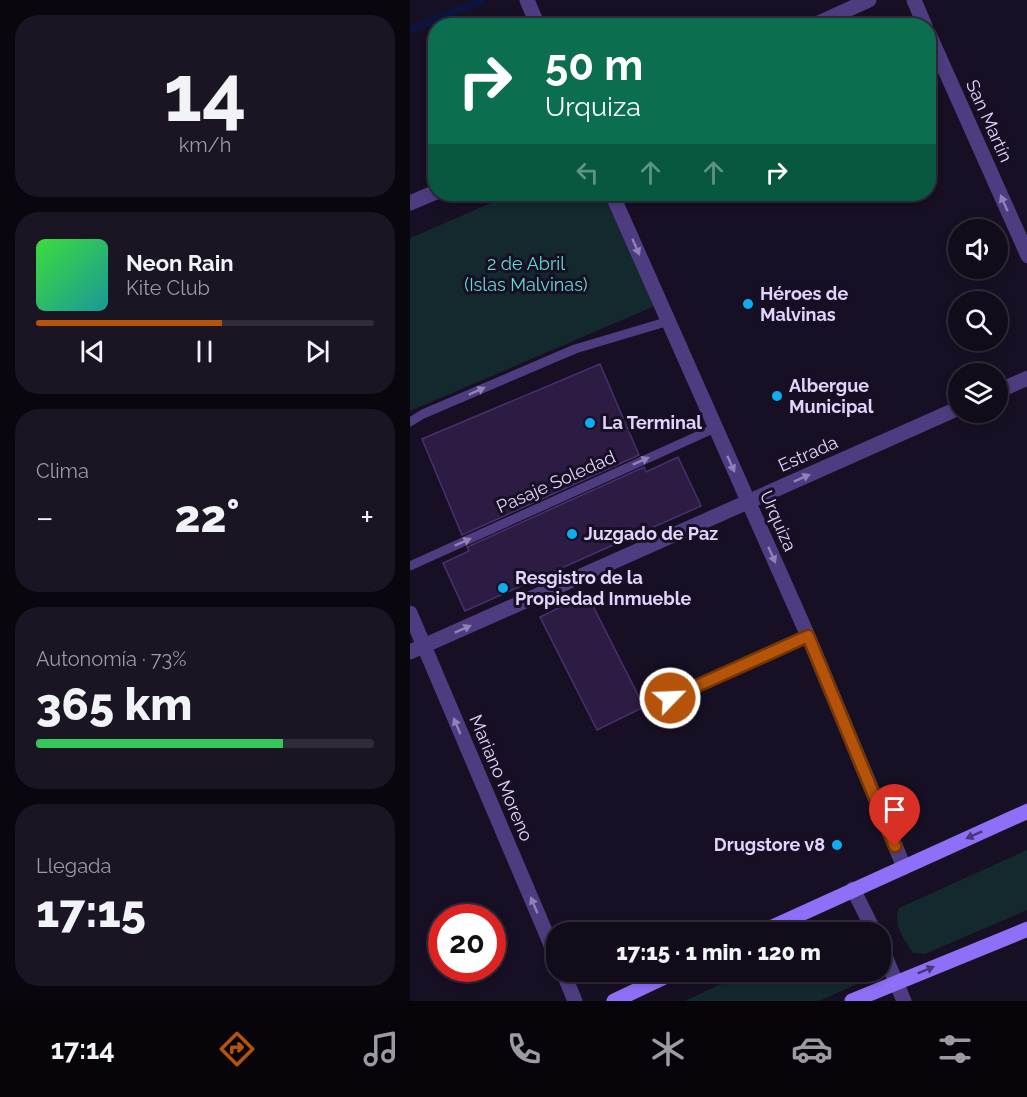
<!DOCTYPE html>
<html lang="es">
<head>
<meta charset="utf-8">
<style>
  :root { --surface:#110b1a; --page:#1a1423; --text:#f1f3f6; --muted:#9c9ba2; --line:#302b39; --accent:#b45309 }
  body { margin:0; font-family:Raleway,sans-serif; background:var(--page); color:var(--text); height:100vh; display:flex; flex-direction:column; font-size:22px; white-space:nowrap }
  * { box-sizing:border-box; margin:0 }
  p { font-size:20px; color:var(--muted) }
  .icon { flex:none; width:33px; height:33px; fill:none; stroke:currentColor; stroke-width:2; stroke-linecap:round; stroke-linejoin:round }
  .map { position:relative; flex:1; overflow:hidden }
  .details { display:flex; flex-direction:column; gap:15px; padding:15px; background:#09060e; width:410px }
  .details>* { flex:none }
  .guide { position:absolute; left:18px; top:18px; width:508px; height:183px; border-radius:24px; box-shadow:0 3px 9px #0003,0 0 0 2px var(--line); background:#0b6e4f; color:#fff; overflow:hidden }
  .controls { position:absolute; left:538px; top:219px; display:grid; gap:12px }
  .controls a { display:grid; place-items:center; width:60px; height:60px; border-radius:50%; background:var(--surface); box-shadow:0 3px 9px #0003,0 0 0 2px var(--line); font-size:30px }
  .speed { position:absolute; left:18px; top:904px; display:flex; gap:12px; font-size:30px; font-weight:700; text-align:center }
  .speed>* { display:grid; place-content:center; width:78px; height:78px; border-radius:50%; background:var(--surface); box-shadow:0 3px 9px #0003,0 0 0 2px var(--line); line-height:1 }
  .speed .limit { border:9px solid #d22; background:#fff; color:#111 }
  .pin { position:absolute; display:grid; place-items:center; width:51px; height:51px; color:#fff; margin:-62px -26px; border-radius:50% 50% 50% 0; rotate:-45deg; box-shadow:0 0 6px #0007 }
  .pin .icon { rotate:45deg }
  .me { position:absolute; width:66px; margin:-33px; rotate:66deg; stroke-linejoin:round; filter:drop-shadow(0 0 4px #0008) }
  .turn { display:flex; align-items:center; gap:21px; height:126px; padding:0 18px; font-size:27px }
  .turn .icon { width:78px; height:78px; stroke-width:2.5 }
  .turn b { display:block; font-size:42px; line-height:51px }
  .lanes { display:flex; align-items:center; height:57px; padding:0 18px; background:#0003; justify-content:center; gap:30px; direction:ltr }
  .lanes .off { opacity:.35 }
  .big { font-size:45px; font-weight:800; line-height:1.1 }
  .details .card { flex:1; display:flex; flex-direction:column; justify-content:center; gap:9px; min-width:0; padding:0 21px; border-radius:24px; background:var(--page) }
  .details .dial { align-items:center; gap:0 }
  .dial b { font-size:78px; line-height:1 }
  .song { display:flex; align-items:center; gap:18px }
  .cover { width:72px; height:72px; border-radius:9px; background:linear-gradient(135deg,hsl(120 70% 55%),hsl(180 70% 35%)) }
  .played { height:6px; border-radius:3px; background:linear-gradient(90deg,var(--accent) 55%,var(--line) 55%) }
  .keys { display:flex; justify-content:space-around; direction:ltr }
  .heat { display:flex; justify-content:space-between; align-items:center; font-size:33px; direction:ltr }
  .charge { height:9px; border-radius:4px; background:linear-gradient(90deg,#34c759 73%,var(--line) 0) }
  .trip { position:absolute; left:136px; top:922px; width:345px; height:60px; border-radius:24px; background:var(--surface); box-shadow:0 3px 9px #0003,0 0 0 2px var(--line); font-weight:800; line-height:60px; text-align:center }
  .tabs { display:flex; height:96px; justify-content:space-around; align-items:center; background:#07040a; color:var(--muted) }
  .tabs .icon { width:42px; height:42px }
  .tabs .on { color:var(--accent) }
  .tabs b { font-size:27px; color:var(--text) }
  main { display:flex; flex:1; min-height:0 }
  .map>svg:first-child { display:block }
  .green { fill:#13292d }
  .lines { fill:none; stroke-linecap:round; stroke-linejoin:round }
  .stream { stroke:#0c1540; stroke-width:7 }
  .building { fill:#2c1c43; stroke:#48306e; stroke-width:1.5 }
  .service { stroke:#4d3d80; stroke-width:9 }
  .minor { stroke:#4d3d80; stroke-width:15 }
  .tertiary { stroke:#4d3d80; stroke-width:15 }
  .secondary { stroke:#8e70f8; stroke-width:15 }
  .oneway { fill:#9081b8 }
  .oneway2 { fill:#473678 }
  .route-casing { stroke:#753606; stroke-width:15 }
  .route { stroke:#b45309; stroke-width:10 }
  .poi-dot { fill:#0cadf1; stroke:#170f23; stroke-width:2 }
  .labels { text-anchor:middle; stroke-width:6; stroke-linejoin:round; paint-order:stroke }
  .street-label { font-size:18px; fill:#e1d4fd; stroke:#170f23 }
  .park-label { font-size:18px; fill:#63dad3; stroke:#170f23 }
  .poi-label { font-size:18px; font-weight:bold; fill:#e1d4fd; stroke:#170f23; text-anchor:start }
</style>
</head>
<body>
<main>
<section class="details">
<div class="card dial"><b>14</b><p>km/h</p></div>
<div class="card">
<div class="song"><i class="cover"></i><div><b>Neon Rain</b><p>Kite Club</p></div></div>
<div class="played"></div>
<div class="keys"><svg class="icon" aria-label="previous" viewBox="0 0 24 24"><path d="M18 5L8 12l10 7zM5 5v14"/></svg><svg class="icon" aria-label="pause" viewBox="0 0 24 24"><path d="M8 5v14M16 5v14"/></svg><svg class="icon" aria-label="next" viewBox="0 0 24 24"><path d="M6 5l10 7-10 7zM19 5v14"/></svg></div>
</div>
<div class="card"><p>Clima</p>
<div class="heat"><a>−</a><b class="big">22°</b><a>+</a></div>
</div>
<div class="card"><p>Autonomía · 73%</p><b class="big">365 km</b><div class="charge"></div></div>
<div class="card"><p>Llegada</p><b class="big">17:15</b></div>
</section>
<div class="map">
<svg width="618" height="1001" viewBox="0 0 618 1001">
  <rect width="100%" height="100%" fill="#170f23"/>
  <!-- green -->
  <g class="green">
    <polygon points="102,194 194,194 245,306 0,411 0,238"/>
    <path d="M 617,850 L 617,910 L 515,954 L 503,953 C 494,939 482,925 489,908 Z"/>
    <polygon points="336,972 451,972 445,985 409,1001 275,1001"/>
  </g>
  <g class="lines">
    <!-- stream -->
    <polyline class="stream" points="0,30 72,0"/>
  </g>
  <!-- building -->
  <g class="building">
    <polygon points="190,364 229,455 52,535 12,439"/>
    <polygon points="268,457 291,506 55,611 33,563 59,551 57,547 234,467 236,472"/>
    <polygon points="177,594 234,707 187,730 130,617"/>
  </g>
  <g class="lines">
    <!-- service -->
    <g class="service">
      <polyline points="0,422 13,414 165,349 259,321"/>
      <polyline points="0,566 305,428"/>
      <polyline points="259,698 398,636"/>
    </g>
    <!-- minor -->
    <g class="minor">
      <polyline points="117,0 128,26"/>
      <polyline points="504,0 515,26"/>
      <polyline points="402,26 459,0"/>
      <polyline points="519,34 618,256"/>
      <polyline points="202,194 398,636 494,867"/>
      <polyline points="0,203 26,192"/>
      <polyline points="588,391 618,378"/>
      <polyline points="0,613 147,959"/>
      <polyline points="0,652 549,408"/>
      <polyline points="153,972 165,1001"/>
    </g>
    <!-- tertiary -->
    <g class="tertiary">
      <polyline points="443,889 465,933"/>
      <polyline points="471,947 494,1001"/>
    </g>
    <!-- secondary -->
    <g class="secondary">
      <polyline points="349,933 618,811"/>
      <polyline points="204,1001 265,972"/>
      <polyline points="442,1001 618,929"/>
    </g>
  </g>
  <!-- one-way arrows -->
  <defs><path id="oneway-solid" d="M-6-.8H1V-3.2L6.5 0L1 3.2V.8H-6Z" transform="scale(1.5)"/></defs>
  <g class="oneway">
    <use href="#oneway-solid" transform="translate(594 203) rotate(-114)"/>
    <use href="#oneway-solid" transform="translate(226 247) rotate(66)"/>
    <use href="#oneway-solid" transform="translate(67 391) rotate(-24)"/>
    <use href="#oneway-solid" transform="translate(231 461) rotate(-24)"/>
    <use href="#oneway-solid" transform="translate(321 464) rotate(66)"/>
    <use href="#oneway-solid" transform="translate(392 478) rotate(-24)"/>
    <use href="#oneway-solid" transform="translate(53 542) rotate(-24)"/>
    <use href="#oneway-solid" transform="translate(362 555) rotate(66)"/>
    <use href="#oneway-solid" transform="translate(53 629) rotate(-24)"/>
    <use href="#oneway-solid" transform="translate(47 726) rotate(-113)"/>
    <use href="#oneway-solid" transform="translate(124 905) rotate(-113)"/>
  </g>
  <g class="oneway2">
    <use href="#oneway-solid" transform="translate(564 835) rotate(156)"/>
    <use href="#oneway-solid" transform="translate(516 970) rotate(-22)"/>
  </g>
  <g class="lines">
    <defs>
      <polyline id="route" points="260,698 398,636 485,846"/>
    </defs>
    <!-- route casing -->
    <use href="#route" class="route-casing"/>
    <!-- route -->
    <use href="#route" class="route"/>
  </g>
  <!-- markers -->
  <g class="poi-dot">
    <circle cx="338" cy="304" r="6"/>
    <circle cx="367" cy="396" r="6"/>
    <circle cx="180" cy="423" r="6"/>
    <circle cx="162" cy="534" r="6"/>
    <circle cx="93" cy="588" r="6"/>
    <circle cx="427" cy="845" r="6"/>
  </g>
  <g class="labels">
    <!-- street labels -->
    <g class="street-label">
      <text transform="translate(579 121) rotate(66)" y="6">San Martín</text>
      <text transform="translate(398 454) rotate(-24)" y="6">Estrada</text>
      <text transform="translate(146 482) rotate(-24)" y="6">Pasaje Soledad</text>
      <text transform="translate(368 521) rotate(66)" y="6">Urquiza</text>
      <text transform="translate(91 778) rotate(67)" y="6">Mariano Moreno</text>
    </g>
    <!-- park labels -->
    <g class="park-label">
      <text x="116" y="270">2 de Abril<tspan x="116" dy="21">(Islas Malvinas)</tspan></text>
    </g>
    <!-- poi labels -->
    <g class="poi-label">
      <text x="350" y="300">Héroes de<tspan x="350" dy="21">Malvinas</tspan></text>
      <text x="379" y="392">Albergue<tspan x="379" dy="21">Municipal</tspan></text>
      <text x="192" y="429">La Terminal</text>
      <text x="174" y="540">Juzgado de Paz</text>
      <text x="105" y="584">Resgistro de la<tspan x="105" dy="21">Propiedad Inmueble</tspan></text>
      <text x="415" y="851" text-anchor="end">Drugstore v8</text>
    </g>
  </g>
</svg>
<div class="controls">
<a><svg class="icon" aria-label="sound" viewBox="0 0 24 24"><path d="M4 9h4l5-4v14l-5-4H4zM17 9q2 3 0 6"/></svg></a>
<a><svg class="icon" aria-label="search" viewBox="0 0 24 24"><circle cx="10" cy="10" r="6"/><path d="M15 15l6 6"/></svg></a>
<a><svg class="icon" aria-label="layers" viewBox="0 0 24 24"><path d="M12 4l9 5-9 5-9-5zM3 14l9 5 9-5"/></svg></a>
</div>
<div class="speed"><div class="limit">20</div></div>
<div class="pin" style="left:485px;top:846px;background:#d93025"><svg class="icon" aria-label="arrive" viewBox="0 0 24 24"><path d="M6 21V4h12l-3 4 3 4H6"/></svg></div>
<svg class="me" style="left:260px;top:698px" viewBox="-20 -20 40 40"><circle r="17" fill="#b45309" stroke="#fff" stroke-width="3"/><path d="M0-11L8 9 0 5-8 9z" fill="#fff"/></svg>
<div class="trip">17:15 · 1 min · 120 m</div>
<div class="guide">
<div class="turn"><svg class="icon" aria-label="right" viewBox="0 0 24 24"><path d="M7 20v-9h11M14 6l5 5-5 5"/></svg><div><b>50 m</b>Urquiza</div></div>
<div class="lanes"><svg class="icon off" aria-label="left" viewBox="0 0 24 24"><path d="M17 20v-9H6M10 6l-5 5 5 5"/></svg><svg class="icon off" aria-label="ahead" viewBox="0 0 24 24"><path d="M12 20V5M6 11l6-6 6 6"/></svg><svg class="icon off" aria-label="ahead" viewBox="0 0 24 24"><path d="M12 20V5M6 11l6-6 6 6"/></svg><svg class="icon" aria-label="right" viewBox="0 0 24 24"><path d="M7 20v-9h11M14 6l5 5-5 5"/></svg></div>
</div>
</div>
</main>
<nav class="tabs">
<b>17:14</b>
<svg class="icon on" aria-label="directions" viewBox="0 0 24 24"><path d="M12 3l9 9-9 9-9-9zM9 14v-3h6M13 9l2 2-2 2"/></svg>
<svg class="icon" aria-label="music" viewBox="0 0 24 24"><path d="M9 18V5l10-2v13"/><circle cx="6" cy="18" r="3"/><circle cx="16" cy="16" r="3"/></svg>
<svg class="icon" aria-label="phone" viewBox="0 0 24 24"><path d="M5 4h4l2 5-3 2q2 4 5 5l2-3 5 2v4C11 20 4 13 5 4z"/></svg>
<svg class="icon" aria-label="climate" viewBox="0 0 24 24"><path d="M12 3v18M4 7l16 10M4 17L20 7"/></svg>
<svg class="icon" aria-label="car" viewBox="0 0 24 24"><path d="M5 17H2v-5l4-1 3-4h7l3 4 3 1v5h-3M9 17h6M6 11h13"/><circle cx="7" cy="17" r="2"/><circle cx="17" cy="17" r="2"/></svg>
<svg class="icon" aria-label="filters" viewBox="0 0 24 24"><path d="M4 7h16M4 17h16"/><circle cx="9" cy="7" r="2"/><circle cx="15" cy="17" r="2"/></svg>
</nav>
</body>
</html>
